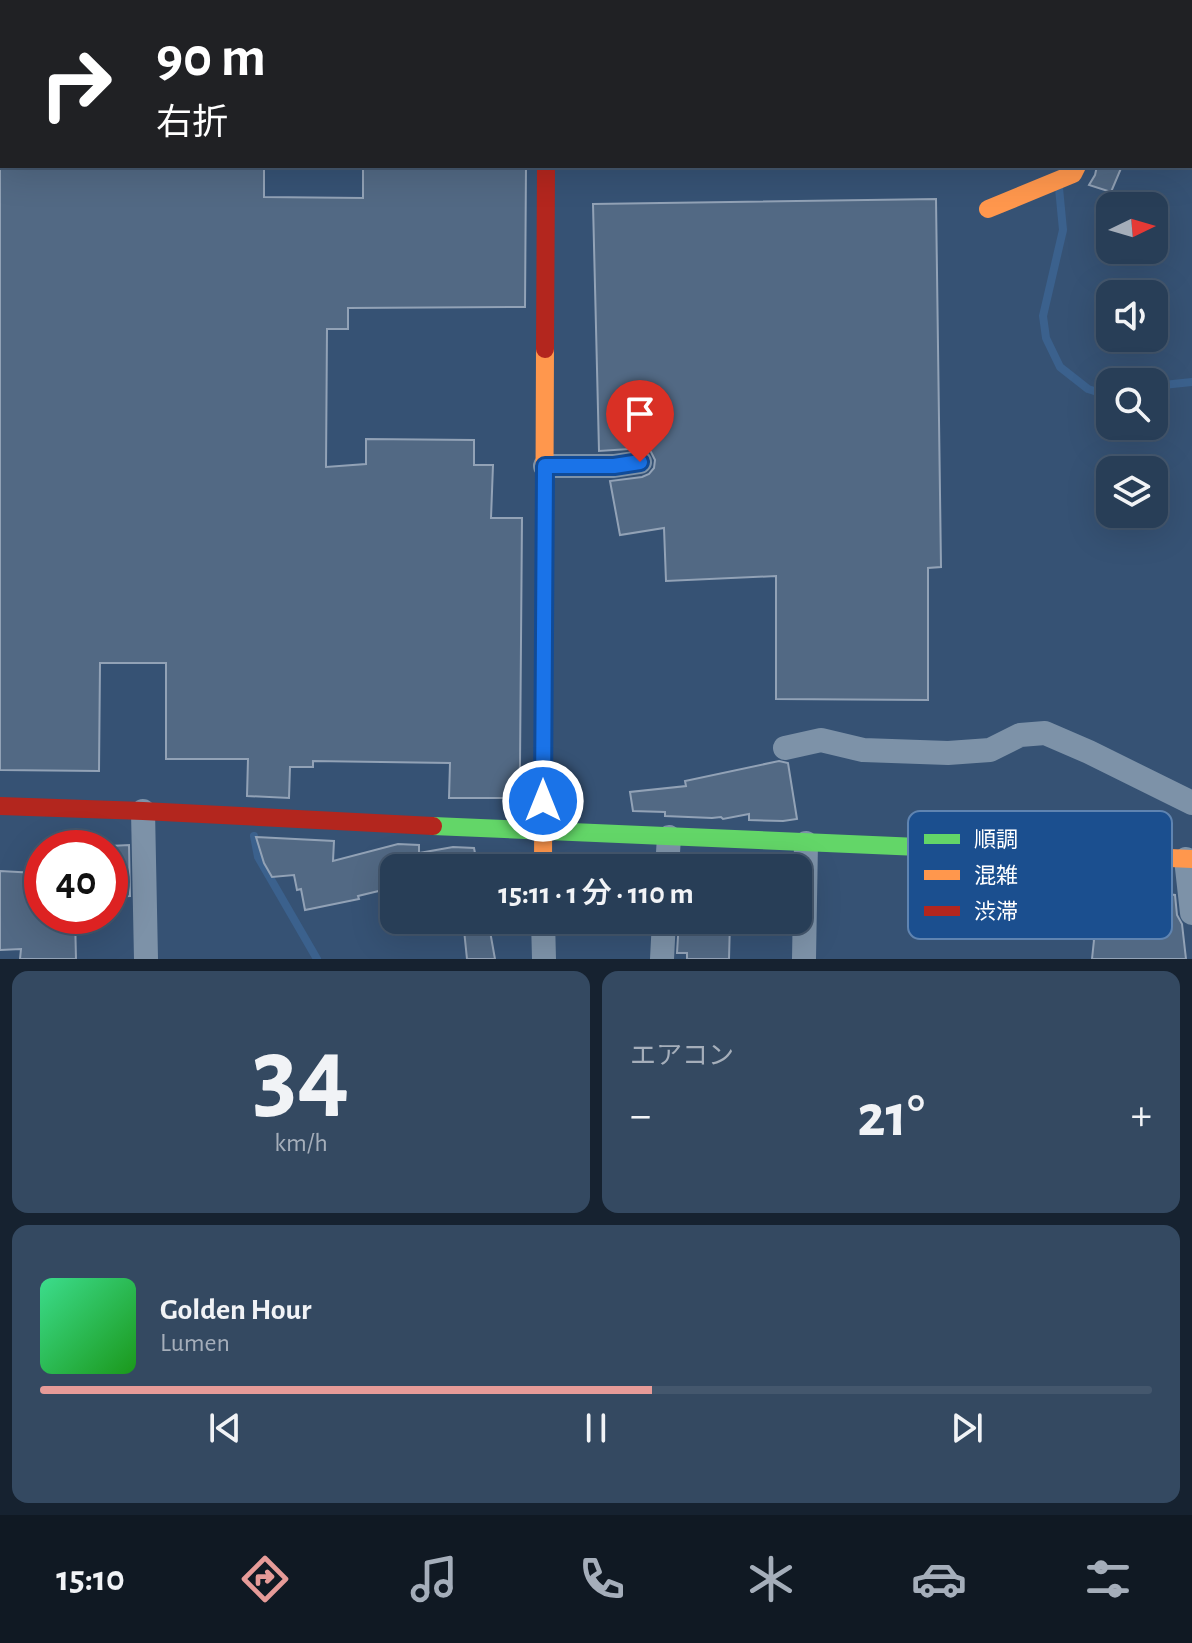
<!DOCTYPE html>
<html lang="ja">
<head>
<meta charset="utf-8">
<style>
  :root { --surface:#283e57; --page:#344961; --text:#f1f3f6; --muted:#a5aeba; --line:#44576d; --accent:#e69b98 }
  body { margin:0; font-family:"Alegreya Sans","Noto Sans JP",sans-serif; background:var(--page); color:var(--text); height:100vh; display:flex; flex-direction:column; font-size:30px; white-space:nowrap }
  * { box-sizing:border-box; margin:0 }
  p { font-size:26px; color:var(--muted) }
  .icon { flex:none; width:44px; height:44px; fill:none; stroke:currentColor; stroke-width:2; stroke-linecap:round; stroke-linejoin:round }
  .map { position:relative; height:959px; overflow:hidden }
  .side { display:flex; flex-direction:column; gap:12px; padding:12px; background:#162230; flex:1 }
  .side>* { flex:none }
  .top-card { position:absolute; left:0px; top:0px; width:1192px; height:168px; box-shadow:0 8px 32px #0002,0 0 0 2px var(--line); background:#202124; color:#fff; overflow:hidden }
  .needle { width:52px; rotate:85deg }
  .controls { position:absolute; left:1096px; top:192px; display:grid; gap:16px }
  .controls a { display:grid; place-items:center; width:72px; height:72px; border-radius:16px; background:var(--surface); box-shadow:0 8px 32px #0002,0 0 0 2px var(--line); font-size:40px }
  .speed { position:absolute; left:24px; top:830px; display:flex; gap:16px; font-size:40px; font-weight:700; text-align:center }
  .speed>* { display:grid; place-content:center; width:104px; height:104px; border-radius:50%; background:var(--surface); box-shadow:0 8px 32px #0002,0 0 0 2px var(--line); line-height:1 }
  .speed .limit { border:12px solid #d22; background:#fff; color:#111 }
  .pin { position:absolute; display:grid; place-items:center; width:68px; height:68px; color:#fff; margin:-82px -34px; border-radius:50% 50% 50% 0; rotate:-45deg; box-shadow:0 0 8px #0007 }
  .pin .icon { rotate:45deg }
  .me { position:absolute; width:88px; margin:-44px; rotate:0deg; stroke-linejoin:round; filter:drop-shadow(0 0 6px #0008) }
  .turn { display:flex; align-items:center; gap:28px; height:168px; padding:0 24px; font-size:36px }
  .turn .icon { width:104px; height:104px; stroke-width:2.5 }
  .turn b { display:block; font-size:56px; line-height:68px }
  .big { font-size:60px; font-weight:600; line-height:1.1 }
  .side .tile { flex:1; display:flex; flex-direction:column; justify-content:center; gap:12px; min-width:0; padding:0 28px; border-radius:16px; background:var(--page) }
  .side .dial { align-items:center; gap:0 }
  .dial b { font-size:104px; line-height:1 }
  .song { display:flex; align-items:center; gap:24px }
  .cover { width:96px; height:96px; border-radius:12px; background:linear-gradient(135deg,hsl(150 70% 55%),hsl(120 70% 35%)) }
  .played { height:8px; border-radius:4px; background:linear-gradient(90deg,var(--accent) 55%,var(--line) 55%) }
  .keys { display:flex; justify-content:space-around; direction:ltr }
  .heat { display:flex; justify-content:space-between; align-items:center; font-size:44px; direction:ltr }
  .side .tiles { flex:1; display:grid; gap:12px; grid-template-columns:1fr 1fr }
  .tile:last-child { grid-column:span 2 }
  .trip { position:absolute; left:380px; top:854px; width:432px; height:80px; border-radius:16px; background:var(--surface); box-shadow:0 8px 32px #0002,0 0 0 2px var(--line); font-weight:600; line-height:80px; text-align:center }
  .tab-bar { display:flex; height:128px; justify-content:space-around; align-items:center; background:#101923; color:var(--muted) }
  .tab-bar .icon { width:56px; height:56px }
  .tab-bar .active { color:var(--accent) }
  .tab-bar b { font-size:36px; color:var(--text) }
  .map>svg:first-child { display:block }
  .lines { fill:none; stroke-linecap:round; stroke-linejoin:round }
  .stream { stroke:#3b618d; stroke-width:8 }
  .building { fill:#526984; stroke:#92a2b6; stroke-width:2 }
  .street { stroke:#7d92a8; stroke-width:24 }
  .fast { stroke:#63d668; stroke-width:18 }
  .slow { stroke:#ff974d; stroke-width:18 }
  .jam { stroke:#b3261e; stroke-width:18 }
  .route-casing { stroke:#114b97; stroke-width:20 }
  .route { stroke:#1a73e8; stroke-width:14 }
  .key { fill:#1b4f8f; stroke:#5f84b1; stroke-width:2 }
  .key-label { font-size:22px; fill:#fff }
</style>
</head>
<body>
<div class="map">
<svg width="1192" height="959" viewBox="0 0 1192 959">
  <rect width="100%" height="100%" fill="#365274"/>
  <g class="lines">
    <!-- stream -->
    <g class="stream">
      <polyline points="880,0 882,2"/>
      <polyline points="1059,188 1063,230 1043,316 1046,338 1060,367 1088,389 1110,396"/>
      <polyline points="1154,386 1192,382"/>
      <polyline points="254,836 258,857 317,959"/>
    </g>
  </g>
  <!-- building -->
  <g class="building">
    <polygon points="0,166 230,166 230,169 264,169 264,197 363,198 363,166 526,166 525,307 348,308 348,329 327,329 326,467 366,464 366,439 474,440 474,465 493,465 491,518 522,518 520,764 519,785 515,785 515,798 449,798 450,763 313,761 313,767 290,767 289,798 247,796 248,759 166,759 166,663 100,663 99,771 0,770"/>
    <polygon points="1097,166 1122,166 1111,192 1089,185 1095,175"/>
    <polygon points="936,199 941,567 928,568 928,700 776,699 776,576 666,581 664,528 620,535 610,481 642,477 649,474 654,468 655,460 651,452 645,448 599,451 593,204"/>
    <polygon points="779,761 788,763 797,819 783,821 749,820 749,814 723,819 721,817 712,818 665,816 665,812 633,811 630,792 686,786 685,781"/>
    <polygon points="256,837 334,841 333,861 398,844 419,845 419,853 453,847 474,848 478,868 385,868 391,888 358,896 359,899 305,910 301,889 297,890 294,875 272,877 264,863"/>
    <polygon points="129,845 130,896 110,897 110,846"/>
    <polygon points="0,871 36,873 35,897 42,895 42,916 75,916 76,959 20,959 21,949 0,950"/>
    <polygon points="1088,875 1139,877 1131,890 1175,895 1177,915 1182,924 1186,959 1092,959 1094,940 1058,916 1082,877 1085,879"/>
    <polygon points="463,920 488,920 495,959 467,959"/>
    <polygon points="679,920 730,921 729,959 687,959 687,953 677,953"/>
  </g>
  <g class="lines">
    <!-- street -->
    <g class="street">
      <polyline points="547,2 547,0"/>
      <polyline points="1155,2 1156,0"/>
      <polyline points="545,466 614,466 640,462"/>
      <polyline points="785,748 821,740 863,750 948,753 990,750 1020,735 1045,733 1089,752 1192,803"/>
      <polyline points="143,811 146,959"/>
      <polyline points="1186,859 1192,913"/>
      <polyline points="667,868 669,837"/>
      <polyline points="543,920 544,959"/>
      <polyline points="662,959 664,920"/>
      <polyline points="804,959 806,843"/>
    </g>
    <!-- fast -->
    <polyline class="fast" points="433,826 1061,853"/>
    <!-- slow -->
    <g class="slow">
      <polyline points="988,209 1073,174 1077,166"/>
      <polyline points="1061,853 1192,859"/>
      <polyline points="543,868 545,349"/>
    </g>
    <!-- jam -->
    <g class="jam">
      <polyline points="545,349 546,166"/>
      <polyline points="0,806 143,811 433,826"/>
    </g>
  </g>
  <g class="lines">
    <defs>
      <polyline id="route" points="543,801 545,466 614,466 640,462"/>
    </defs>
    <!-- route casing -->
    <use href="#route" class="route-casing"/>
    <!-- route -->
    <use href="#route" class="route"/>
  </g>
  <!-- legend -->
  <rect x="908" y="811" width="264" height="128" rx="12" class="key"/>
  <rect x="924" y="834" width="36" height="10" fill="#63d668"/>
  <rect x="924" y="870" width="36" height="10" fill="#ff974d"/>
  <rect x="924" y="906" width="36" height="10" fill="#b3261e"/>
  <g class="key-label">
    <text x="974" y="847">順調</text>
    <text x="974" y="883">混雑</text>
    <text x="974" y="919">渋滞</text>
  </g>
</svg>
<div class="controls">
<a><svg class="needle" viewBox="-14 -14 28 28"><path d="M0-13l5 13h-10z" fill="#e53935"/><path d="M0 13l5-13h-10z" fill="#a5aeba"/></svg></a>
<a><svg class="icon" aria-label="sound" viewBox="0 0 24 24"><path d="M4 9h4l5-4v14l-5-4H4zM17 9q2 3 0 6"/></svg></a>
<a><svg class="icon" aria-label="search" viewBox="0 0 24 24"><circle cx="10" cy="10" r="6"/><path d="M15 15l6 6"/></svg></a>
<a><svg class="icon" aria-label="layers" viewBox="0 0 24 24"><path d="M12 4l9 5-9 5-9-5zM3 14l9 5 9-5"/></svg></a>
</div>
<div class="speed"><div class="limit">40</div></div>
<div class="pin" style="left:640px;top:462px;background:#d93025"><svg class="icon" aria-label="arrive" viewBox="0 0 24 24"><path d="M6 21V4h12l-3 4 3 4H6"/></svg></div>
<svg class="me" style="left:543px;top:801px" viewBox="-20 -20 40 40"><circle r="17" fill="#1a73e8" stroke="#fff" stroke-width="3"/><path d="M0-11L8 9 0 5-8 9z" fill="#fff"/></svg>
<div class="trip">15:11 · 1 分 · 110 m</div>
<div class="top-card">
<div class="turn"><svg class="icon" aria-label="right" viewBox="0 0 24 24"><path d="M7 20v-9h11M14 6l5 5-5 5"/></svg><div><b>90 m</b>右折</div></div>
</div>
</div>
<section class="side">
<div class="tiles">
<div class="tile dial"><b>34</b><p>km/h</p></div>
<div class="tile"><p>エアコン</p>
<div class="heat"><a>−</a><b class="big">21°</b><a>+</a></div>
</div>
<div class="tile">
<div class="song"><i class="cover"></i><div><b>Golden Hour</b><p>Lumen</p></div></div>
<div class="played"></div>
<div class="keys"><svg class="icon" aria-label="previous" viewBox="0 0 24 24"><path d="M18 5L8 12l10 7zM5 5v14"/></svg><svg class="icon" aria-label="pause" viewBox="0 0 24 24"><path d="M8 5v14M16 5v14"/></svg><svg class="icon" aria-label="next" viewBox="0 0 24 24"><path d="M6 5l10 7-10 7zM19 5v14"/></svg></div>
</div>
</div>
</section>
<nav class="tab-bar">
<b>15:10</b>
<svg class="icon active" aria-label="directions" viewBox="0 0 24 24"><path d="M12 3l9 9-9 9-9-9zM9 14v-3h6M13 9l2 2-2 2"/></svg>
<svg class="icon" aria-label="music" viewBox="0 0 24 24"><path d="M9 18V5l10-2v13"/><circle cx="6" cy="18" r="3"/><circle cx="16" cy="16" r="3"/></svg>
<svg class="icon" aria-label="phone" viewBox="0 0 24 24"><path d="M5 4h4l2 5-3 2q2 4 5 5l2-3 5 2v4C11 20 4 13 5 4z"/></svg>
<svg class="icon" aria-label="climate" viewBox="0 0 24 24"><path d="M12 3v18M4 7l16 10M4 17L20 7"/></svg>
<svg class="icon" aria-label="car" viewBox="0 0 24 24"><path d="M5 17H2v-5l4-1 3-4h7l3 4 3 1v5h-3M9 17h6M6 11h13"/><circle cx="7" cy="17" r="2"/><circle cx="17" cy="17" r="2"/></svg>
<svg class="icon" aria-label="filters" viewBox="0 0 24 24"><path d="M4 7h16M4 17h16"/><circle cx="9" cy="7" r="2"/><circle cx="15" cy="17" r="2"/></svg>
</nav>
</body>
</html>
